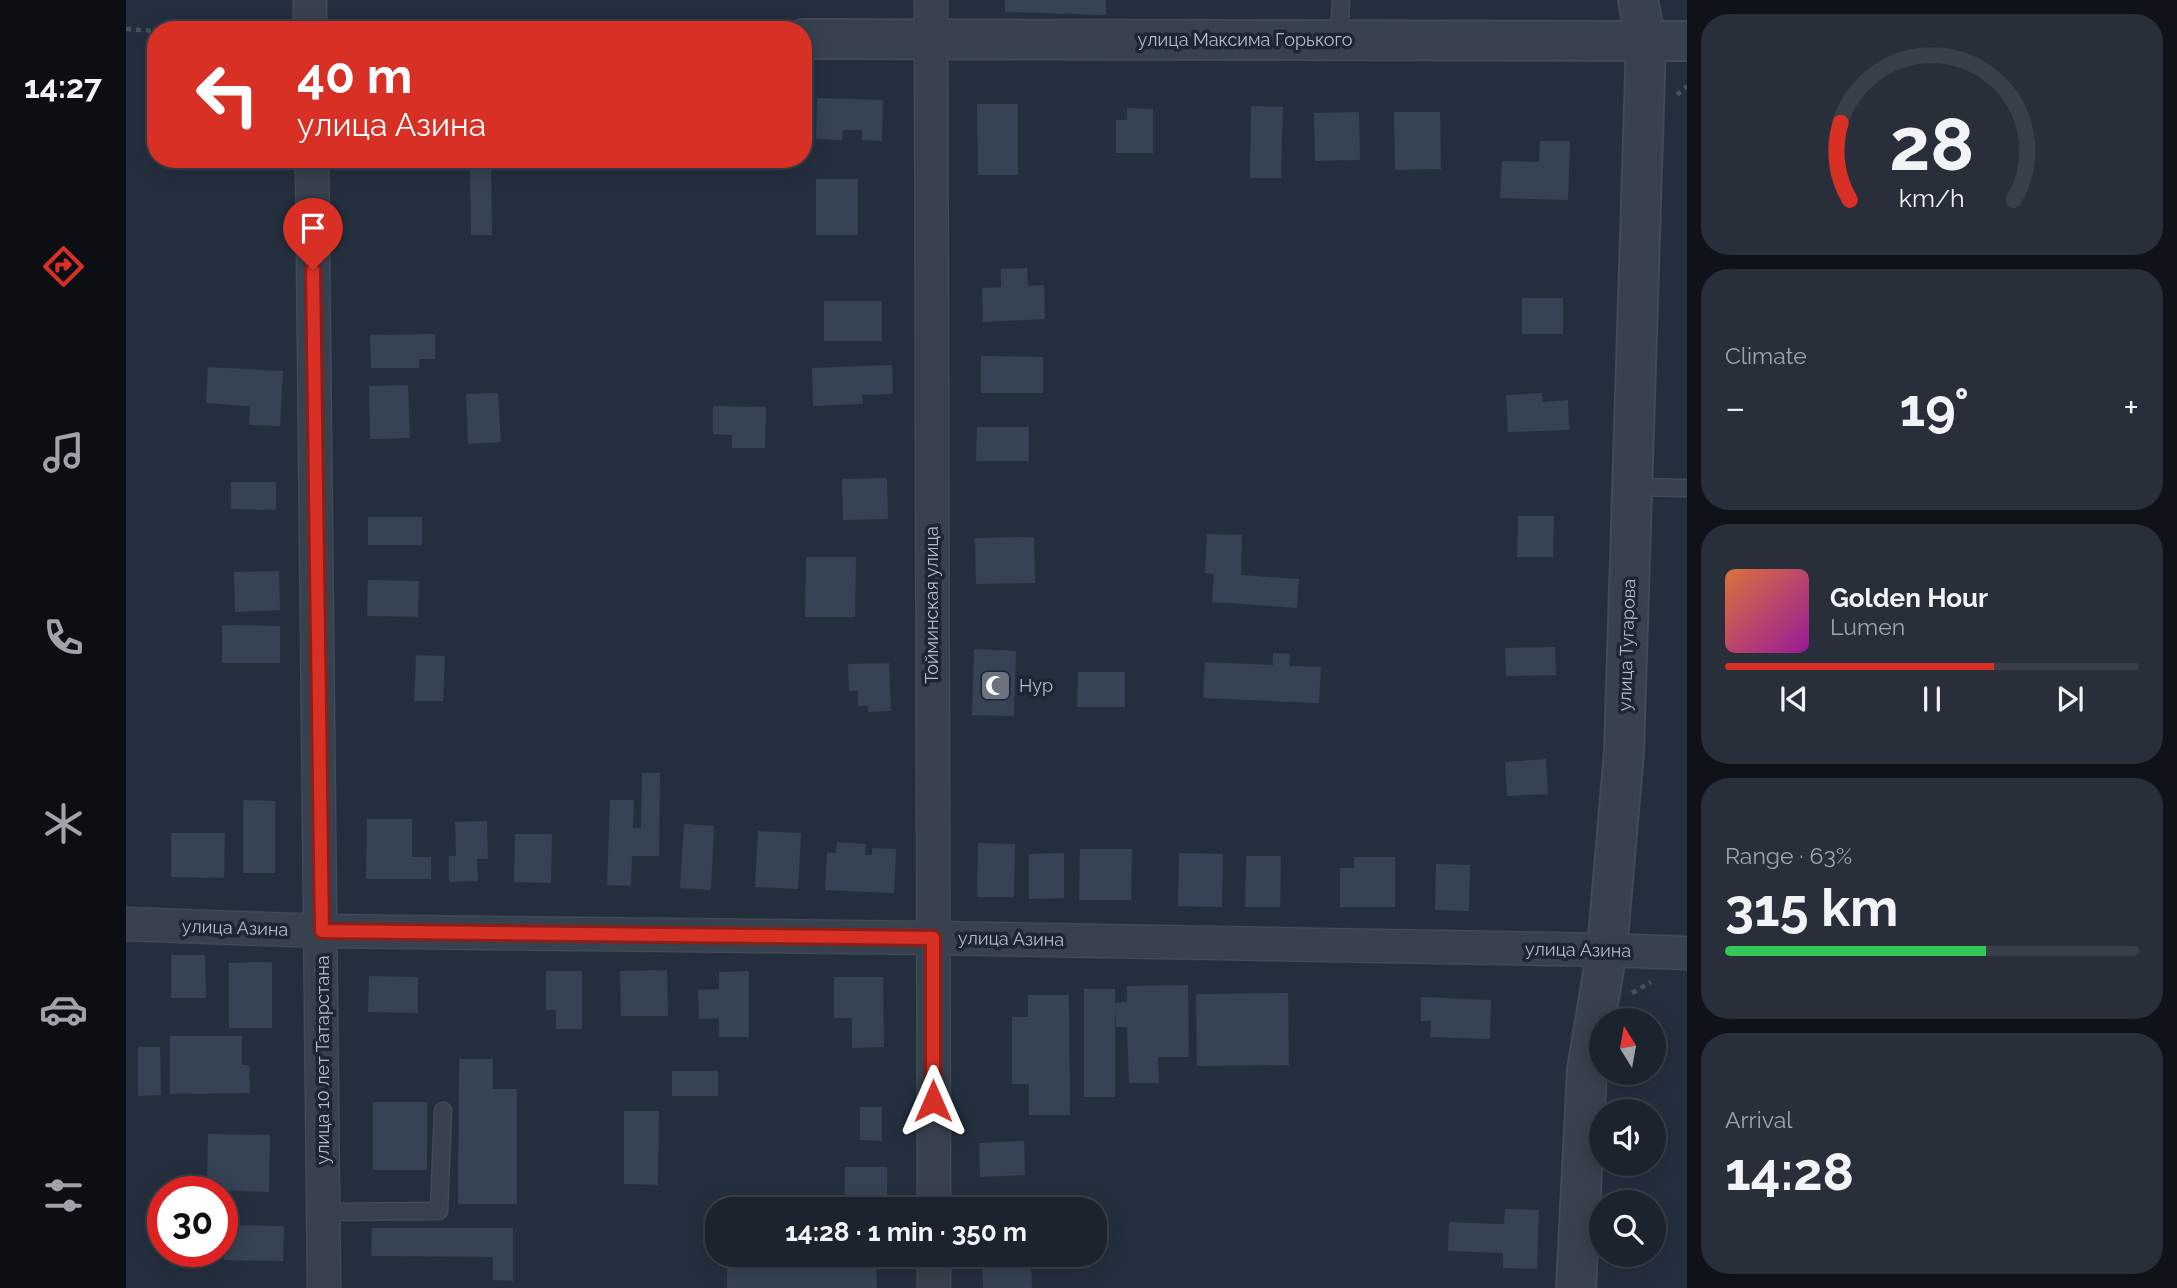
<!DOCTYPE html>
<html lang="en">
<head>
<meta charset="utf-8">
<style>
  :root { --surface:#1b232e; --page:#282f3a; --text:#f1f3f6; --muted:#a0a4aa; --line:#39404a; --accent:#d93025 }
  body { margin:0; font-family:Raleway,sans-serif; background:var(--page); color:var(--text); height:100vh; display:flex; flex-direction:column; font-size:26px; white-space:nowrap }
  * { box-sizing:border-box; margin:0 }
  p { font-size:23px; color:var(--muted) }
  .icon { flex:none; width:38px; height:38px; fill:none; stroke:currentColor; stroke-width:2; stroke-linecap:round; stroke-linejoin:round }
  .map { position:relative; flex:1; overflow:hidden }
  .sheet { display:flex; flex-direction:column; gap:14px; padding:14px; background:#0f1319; width:490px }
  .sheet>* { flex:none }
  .top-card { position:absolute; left:21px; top:21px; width:665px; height:147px; border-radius:28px; box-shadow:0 4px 18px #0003,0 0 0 2px var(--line); background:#d93025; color:#fff; overflow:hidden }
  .needle { width:46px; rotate:349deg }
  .fabs { position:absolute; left:1463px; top:1008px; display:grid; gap:14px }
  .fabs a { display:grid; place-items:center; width:77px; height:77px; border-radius:50%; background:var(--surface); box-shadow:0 4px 18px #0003,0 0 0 2px var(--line); font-size:35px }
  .speed { position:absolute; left:21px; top:1176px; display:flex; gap:14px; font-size:35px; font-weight:700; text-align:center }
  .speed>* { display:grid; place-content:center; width:91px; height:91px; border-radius:50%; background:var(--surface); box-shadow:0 4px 18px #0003,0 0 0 2px var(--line); line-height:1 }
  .speed .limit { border:10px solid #d22; background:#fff; color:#111 }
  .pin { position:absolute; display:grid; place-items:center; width:60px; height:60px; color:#fff; margin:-72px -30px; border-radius:50% 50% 50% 0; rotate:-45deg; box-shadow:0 0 7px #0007 }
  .pin .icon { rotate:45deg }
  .me { position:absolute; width:77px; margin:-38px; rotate:0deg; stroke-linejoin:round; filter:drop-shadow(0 0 5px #0008) }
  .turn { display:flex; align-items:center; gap:24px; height:147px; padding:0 35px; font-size:32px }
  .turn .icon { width:91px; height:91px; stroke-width:2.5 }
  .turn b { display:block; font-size:49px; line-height:60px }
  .big { font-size:52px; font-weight:700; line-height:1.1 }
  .sheet .card { flex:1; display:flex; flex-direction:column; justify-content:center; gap:10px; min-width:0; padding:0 24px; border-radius:28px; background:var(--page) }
  .sheet .dial { align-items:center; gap:0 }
  .dial svg { height:182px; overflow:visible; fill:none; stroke:var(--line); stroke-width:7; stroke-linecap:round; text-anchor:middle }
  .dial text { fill:var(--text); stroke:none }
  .song { display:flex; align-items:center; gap:21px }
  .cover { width:84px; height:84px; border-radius:10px; background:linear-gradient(135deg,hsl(20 70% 55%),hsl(300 70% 35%)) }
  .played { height:7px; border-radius:4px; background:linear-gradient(90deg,var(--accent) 65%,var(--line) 65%) }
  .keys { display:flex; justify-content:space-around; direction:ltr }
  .heat { display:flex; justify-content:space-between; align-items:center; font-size:38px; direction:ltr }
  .charge { height:10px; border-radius:5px; background:linear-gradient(90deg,#34c759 63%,var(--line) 0) }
  .trip { position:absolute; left:579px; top:1197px; width:402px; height:70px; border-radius:28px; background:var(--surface); box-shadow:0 4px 18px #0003,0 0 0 2px var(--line); font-weight:700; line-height:70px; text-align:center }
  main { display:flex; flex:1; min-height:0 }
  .menu { display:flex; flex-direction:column; width:126px; justify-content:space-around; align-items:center; background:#0b0e12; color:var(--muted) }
  .menu .icon { width:49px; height:49px }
  .menu .selected { color:var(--accent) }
  .menu b { font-size:32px; color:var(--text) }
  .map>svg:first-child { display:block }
  .building { fill:#364354 }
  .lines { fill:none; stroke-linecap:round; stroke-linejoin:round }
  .service-casing { stroke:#414a57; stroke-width:19 }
  .minor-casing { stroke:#414a57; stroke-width:35 }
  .tertiary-casing { stroke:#414a57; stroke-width:42 }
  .path { stroke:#3f5557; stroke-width:4.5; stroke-dasharray:5 5; stroke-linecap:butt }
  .service { stroke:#38414e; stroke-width:16 }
  .minor { stroke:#38414e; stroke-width:32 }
  .tertiary { stroke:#38414e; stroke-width:38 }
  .route-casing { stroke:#8d1f18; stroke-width:18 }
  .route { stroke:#d93025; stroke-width:12 }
  .labels { text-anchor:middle; stroke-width:7; stroke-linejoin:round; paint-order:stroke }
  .street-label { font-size:18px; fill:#b4bcc9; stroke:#1d2633 }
  .poi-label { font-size:18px; fill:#b4bcc9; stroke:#1d2633; text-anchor:start }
</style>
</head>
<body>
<main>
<nav class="menu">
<b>14:27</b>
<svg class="icon selected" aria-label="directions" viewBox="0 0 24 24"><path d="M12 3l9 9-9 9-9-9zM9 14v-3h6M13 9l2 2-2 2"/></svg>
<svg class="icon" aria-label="music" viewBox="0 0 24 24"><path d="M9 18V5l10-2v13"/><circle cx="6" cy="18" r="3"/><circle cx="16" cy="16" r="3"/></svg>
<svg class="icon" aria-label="phone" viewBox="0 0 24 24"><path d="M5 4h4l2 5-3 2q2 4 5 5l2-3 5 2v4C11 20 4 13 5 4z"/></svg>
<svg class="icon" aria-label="climate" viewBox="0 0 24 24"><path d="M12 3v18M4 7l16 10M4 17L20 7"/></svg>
<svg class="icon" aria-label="car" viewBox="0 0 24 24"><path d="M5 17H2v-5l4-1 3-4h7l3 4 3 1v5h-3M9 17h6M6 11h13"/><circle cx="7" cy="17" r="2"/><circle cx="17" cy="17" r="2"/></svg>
<svg class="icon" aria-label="filters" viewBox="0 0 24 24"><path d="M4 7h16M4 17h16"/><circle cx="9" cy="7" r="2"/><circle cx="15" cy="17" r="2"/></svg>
</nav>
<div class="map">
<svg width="1561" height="1288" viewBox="0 0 1561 1288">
  <rect width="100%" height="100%" fill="#242f3e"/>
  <!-- building -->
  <g class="building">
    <polygon points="879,0 980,0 980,15 879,12"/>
    <polygon points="691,98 757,100 756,141 736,140 736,130 717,130 716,140 690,139"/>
    <polygon points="851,104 892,104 892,175 852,175"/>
    <polygon points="1125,106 1157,107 1155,178 1124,178"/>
    <polygon points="1001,108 1027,109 1027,153 990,153 990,120 1001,120"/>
    <polygon points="1233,112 1234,160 1189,161 1188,113"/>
    <polygon points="1268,112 1314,112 1315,169 1269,170"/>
    <polygon points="1414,141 1444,141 1442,200 1374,198 1376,161 1413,162"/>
    <polygon points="327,159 365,159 366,235 345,235 344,166 327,167"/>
    <rect x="690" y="179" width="42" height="56"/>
    <polygon points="901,268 902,286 918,285 919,319 857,322 856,288 875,287 875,269"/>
    <rect x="1396" y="298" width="41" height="36"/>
    <rect x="698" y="301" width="58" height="40"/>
    <polygon points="309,334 309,359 293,359 293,368 245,368 244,335"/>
    <polygon points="855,356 917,357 917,393 855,393"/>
    <polygon points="766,365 767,394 736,395 737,404 687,406 686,368"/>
    <polygon points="82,367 157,371 154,426 123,425 124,406 80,403"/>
    <polygon points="282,385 284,438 244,439 243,386"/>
    <polygon points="372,393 375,442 342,444 340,394"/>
    <polygon points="1416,393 1417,402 1442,400 1443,430 1382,432 1380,395"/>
    <polygon points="587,406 640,407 639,448 606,448 606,435 587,434"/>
    <polygon points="851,427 903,427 903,461 850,461"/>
    <polygon points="761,478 762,519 717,520 716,479"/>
    <polygon points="105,482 150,482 150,510 105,509"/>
    <polygon points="1392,516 1428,516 1427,557 1391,557"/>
    <rect x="242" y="517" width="54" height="28"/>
    <polygon points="1081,534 1116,535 1115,575 1173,579 1171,608 1086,602 1088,574 1079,573"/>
    <polygon points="908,537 909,583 850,584 849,538"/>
    <polygon points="680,557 730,557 729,617 679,617"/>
    <polygon points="153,571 154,610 109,612 108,572"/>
    <polygon points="242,580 293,581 292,617 241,616"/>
    <polygon points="96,625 154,626 154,663 96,663"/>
    <polygon points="1429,647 1430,675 1380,676 1379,648"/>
    <polygon points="848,649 890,651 888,716 846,715"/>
    <polygon points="1147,653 1164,654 1163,666 1195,667 1193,703 1077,698 1079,662 1147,665"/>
    <polygon points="290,655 319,656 317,701 288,701"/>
    <polygon points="763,663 765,711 742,712 742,706 732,706 732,691 723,691 722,664"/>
    <polygon points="952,672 999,672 999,707 951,707"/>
    <polygon points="1420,759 1422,794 1381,796 1379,762"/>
    <polygon points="516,773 534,773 533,856 506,856 505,886 481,885 484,800 508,800 507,828 515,828"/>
    <polygon points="117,800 149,801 149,873 117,873"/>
    <polygon points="241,819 286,819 286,857 305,857 305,879 240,879"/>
    <polygon points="361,821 362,859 351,859 352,881 323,882 323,856 330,856 329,822"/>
    <polygon points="558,824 588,826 585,890 554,888"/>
    <polygon points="632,831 675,833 672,889 629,887"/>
    <polygon points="45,833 99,833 98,878 45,877"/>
    <polygon points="389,834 426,834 425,883 388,882"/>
    <polygon points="711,842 740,844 739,855 746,855 746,848 770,849 768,893 699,890 701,852 710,853"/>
    <polygon points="852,843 889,844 888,897 851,897"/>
    <polygon points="954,849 1006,849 1005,900 953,900"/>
    <polygon points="938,853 938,898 903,899 903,854"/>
    <polygon points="1053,853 1097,854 1096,907 1052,906"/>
    <polygon points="1120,856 1155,856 1154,907 1119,907"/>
    <polygon points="1228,857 1269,857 1269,907 1214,907 1214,868 1228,868"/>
    <polygon points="1310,864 1344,865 1343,911 1309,910"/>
    <polygon points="45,955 79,955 80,998 45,998"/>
    <polygon points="146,962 146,1028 103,1028 103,963"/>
    <polygon points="541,970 542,1016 495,1016 494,971"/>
    <polygon points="420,971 456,971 456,1029 430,1029 430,1010 420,1010"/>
    <polygon points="623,971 623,1037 593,1037 593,1018 573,1019 572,990 593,989 593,972"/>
    <polygon points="243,976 292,977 292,1013 242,1012"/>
    <polygon points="708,977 757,977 758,1047 726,1048 726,1018 708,1018"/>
    <polygon points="1062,985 1063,1057 1032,1057 1033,1083 1003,1083 1001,1027 990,1027 989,1007 989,1097 958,1097 958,989 989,989 989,1003 1001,1002 1001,986"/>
    <polygon points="1162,993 1163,1065 1071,1066 1070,994"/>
    <polygon points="902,995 943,995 944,1115 903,1115 903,1084 886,1084 886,1017 902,1017"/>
    <polygon points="1295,997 1365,1000 1364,1039 1304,1037 1305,1021 1295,1021"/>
    <polygon points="44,1036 116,1036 116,1065 123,1065 124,1093 44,1094"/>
    <polygon points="12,1047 34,1047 35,1095 12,1096"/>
    <polygon points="333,1059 367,1059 367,1089 391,1089 391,1204 332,1204"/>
    <rect x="546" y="1071" width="46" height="25"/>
    <rect x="247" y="1102" width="54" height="68"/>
    <polygon points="734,1107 756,1107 756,1141 734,1140"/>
    <polygon points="498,1111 533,1111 532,1185 498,1184"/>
    <polygon points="82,1134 144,1135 143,1192 81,1190"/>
    <polygon points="898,1141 899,1175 854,1177 853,1143"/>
    <rect x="719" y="1167" width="42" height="40"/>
    <polygon points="887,1204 887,1209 855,1209 855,1206"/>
    <polygon points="1379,1209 1413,1210 1411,1269 1377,1268 1377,1253 1322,1251 1323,1222 1378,1224"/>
    <polygon points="98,1225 158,1226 157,1261 98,1260"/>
    <polygon points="246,1228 387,1228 387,1281 367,1280 367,1257 245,1256"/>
    <polygon points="601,1255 750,1255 751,1288 601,1288"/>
    <polygon points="856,1255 888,1255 889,1261 905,1261 906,1288 857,1288"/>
  </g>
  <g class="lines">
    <defs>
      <g id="service">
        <polyline points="1213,39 1215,0"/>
        <polyline points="1506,487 1561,488"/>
        <polyline points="198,1212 313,1211 317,1111"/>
      </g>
      <g id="minor">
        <polyline points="184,0 184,30"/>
        <polyline points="805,0 808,1209"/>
        <polyline points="186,159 198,1288"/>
        <polyline points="0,924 196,931 807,938 1481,950 1561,953"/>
        <polyline points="808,1255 808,1288"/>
      </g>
      <g id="tertiary">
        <polyline points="677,39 1561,41"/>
        <polyline points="1450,1288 1461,1070 1481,950 1498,752 1520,41 1512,0"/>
      </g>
    </defs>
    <!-- service casing -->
    <use href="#service" class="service-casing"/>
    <!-- minor casing -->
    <use href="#minor" class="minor-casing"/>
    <!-- tertiary casing -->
    <use href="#tertiary" class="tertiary-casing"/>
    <!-- path -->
    <g class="path">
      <polyline points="0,29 30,31"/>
      <polyline points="1551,95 1561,86"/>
      <polyline points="1506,993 1525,982"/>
    </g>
    <!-- service -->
    <use href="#service" class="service"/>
    <!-- minor -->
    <use href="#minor" class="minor"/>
    <!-- tertiary -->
    <use href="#tertiary" class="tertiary"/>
  </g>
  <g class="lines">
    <defs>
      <polyline id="route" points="187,270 196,931 807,938 807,1101"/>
    </defs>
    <!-- route casing -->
    <use href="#route" class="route-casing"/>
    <!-- route -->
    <use href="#route" class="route"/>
  </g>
  <!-- icons -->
  <defs>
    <symbol id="mosque-square" viewBox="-11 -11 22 22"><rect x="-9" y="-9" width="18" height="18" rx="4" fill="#6b7280" stroke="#1d2633"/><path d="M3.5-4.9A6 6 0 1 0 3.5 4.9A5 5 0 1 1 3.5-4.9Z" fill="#fff"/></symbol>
  </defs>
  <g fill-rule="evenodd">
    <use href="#mosque-square" x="852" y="668" width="35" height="35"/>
  </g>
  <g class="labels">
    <!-- street labels -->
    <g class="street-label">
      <text x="1119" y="46">улица Максима Горького</text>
      <text transform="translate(806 605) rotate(-90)" y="6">Тойминская улица</text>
      <text transform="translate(1501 645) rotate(-88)" y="6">улица Тугарова</text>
      <text transform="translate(109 928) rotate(2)" y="6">улица Азина</text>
      <text transform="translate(885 939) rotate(1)" y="6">улица Азина</text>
      <text transform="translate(1452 950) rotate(1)" y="6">улица Азина</text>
      <text transform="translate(197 1060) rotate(-90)" y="6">улица 10 лет Татарстана</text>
    </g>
    <!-- poi labels -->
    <g class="poi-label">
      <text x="893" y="692">Нур</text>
    </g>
  </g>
</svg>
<div class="fabs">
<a><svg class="needle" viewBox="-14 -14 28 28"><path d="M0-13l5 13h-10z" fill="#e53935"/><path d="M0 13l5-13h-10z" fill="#a0a4aa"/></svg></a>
<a><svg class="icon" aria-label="sound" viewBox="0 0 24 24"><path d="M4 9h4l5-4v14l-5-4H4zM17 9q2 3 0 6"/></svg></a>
<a><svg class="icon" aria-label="search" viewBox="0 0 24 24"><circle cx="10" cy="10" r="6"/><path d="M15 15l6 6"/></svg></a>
</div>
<div class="speed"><div class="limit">30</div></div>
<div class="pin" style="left:187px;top:270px;background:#d93025"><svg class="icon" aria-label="arrive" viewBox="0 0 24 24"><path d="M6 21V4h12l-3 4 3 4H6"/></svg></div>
<svg class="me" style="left:807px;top:1101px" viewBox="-20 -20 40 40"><path d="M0-17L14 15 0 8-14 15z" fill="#d93025" stroke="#fff" stroke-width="4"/></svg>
<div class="trip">14:28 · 1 min · 350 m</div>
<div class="top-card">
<div class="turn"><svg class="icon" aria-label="left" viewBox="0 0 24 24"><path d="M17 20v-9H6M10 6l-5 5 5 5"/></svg><div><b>40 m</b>улица Азина</div></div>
</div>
</div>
<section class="sheet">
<div class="card dial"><svg viewBox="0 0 100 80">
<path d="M14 69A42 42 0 1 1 86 69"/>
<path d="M14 69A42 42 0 0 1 10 35" stroke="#d93025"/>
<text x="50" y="56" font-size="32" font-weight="700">28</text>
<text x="50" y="72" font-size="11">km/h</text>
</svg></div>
<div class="card"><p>Climate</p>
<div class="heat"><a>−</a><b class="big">19°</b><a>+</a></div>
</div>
<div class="card">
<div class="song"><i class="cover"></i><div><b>Golden Hour</b><p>Lumen</p></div></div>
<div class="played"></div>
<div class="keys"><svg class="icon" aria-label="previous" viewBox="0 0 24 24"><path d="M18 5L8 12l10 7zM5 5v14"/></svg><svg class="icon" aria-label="pause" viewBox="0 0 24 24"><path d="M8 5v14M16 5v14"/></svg><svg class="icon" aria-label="next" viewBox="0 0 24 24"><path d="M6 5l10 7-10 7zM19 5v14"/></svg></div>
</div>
<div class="card"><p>Range · 63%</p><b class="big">315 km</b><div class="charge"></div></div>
<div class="card"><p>Arrival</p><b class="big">14:28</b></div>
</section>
</main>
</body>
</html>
